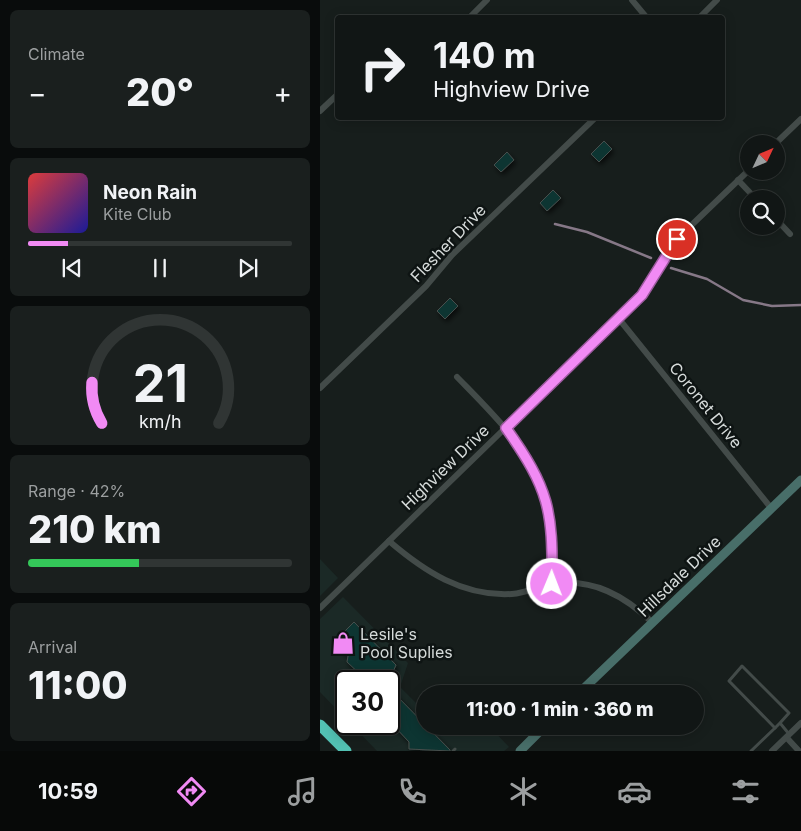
<!DOCTYPE html>
<html lang="en">
<head>
<meta charset="utf-8">
<style>
  :root { --surface:#111615; --page:#1a1f1e; --text:#f1f3f6; --muted:#9c9fa0; --line:#303534; --accent:#f18af4 }
  body { margin:0; font-family:Inter,sans-serif; background:var(--page); color:var(--text); height:100vh; display:flex; flex-direction:column; font-size:19px; white-space:nowrap }
  * { box-sizing:border-box; margin:0 }
  p { font-size:16px; color:var(--muted) }
  .icon { flex:none; width:28px; height:28px; fill:none; stroke:currentColor; stroke-width:2; stroke-linecap:round; stroke-linejoin:round }
  .map { position:relative; flex:1; overflow:hidden }
  .sheet { display:flex; flex-direction:column; gap:10px; padding:10px; background:#090c0c; width:320px }
  .sheet>* { flex:none }
  .banner { position:absolute; left:15px; top:15px; width:390px; height:105px; border-radius:5px; box-shadow:0 2px 12px #0003,0 0 0 1px var(--line); background:#111615; color:var(--text); overflow:hidden }
  .needle { width:32px; rotate:46deg }
  .tools { position:absolute; left:420px; top:135px; display:grid; gap:10px }
  .tools a { display:grid; place-items:center; width:45px; height:45px; border-radius:50%; background:var(--surface); box-shadow:0 2px 12px #0003,0 0 0 1px var(--line); font-size:25px }
  .speed { position:absolute; left:15px; top:670px; display:flex; gap:10px; font-size:25px; font-weight:700; text-align:center }
  .speed>* { display:grid; place-content:center; width:65px; height:65px; border-radius:50%; background:var(--surface); box-shadow:0 2px 12px #0003,0 0 0 1px var(--line); line-height:1 }
  .speed .limit { border:2px solid #111; border-radius:8px; background:#fff; color:#111 }
  .pin { position:absolute; display:grid; place-items:center; width:42px; height:42px; color:#fff; margin:-21px; border:2px solid #fff; border-radius:50%; box-shadow:0 1px 5px #0007 }
  .me { position:absolute; width:55px; margin:-28px; rotate:1deg; stroke-linejoin:round; filter:drop-shadow(0 0 4px #0008) }
  .turn { display:flex; align-items:center; gap:18px; height:105px; padding:0 15px; font-size:22px }
  .turn .icon { width:65px; height:65px; stroke-width:2.5 }
  .turn b { display:block; font-size:35px; line-height:42px }
  .big { font-size:38px; font-weight:800; line-height:1.1 }
  .sheet .card { flex:1; display:flex; flex-direction:column; justify-content:center; gap:8px; min-width:0; padding:0 18px; border-radius:8px; background:var(--page) }
  .sheet .dial { align-items:center; gap:0 }
  .dial svg { height:130px; overflow:visible; fill:none; stroke:var(--line); stroke-width:7; stroke-linecap:round; text-anchor:middle }
  .dial text { fill:var(--text); stroke:none }
  .song { display:flex; align-items:center; gap:15px }
  .cover { width:60px; height:60px; border-radius:8px; background:linear-gradient(135deg,hsl(0 70% 55%),hsl(240 70% 35%)) }
  .played { height:5px; border-radius:2px; background:linear-gradient(90deg,var(--accent) 15%,var(--line) 15%) }
  .keys { display:flex; justify-content:space-around; direction:ltr }
  .heat { display:flex; justify-content:space-between; align-items:center; font-size:28px; direction:ltr }
  .charge { height:8px; border-radius:4px; background:linear-gradient(90deg,#34c759 42%,var(--line) 0) }
  .trip { position:absolute; left:96px; top:685px; width:288px; height:50px; border-radius:25px; background:var(--surface); box-shadow:0 2px 12px #0003,0 0 0 1px var(--line); font-weight:800; line-height:50px; text-align:center }
  .tab-bar { display:flex; height:80px; justify-content:space-around; align-items:center; background:#070908; color:var(--muted) }
  .tab-bar .icon { width:35px; height:35px }
  .tab-bar .selected { color:var(--accent) }
  .tab-bar b { font-size:22px; color:var(--text) }
  main { display:flex; flex:1; min-height:0 }
  .map>svg:first-child { display:block }
  .built { fill:#1b2926 }
  .lines { fill:none; stroke-linecap:round; stroke-linejoin:round }
  .stream { stroke:#867887; stroke-width:2.5 }
  .building { fill:#0e3430; stroke:#474f4d; filter:url(#shadow) }
  .lane { stroke:#434b49; stroke-width:3 }
  .street { stroke:#434b49; stroke-width:6 }
  .secondary { stroke:#486e69; stroke-width:9 }
  .highway { stroke:#52c1b3; stroke-width:11 }
  .route-casing { stroke:#9d5a9f; stroke-width:12 }
  .route { stroke:#f18af4; stroke-width:9 }
  .labels { text-anchor:middle; stroke-width:5; stroke-linejoin:round; paint-order:stroke }
  .street-label { font-size:16px; fill:#d6dbda; stroke:#0e1413 }
  .poi-label { font-size:16px; fill:#d6dbda; stroke:#0e1413; text-anchor:start }
</style>
</head>
<body>
<main>
<section class="sheet">
<div class="card"><p>Climate</p>
<div class="heat"><a>−</a><b class="big">20°</b><a>+</a></div>
</div>
<div class="card">
<div class="song"><i class="cover"></i><div><b>Neon Rain</b><p>Kite Club</p></div></div>
<div class="played"></div>
<div class="keys"><svg class="icon" aria-label="previous" viewBox="0 0 24 24"><path d="M18 5L8 12l10 7zM5 5v14"/></svg><svg class="icon" aria-label="pause" viewBox="0 0 24 24"><path d="M8 5v14M16 5v14"/></svg><svg class="icon" aria-label="next" viewBox="0 0 24 24"><path d="M6 5l10 7-10 7zM19 5v14"/></svg></div>
</div>
<div class="card dial"><svg viewBox="0 0 100 80">
<path d="M14 69A42 42 0 1 1 86 69"/>
<path d="M14 69A42 42 0 0 1 8 44" stroke="#f18af4"/>
<text x="50" y="56" font-size="32" font-weight="700">21</text>
<text x="50" y="72" font-size="11">km/h</text>
</svg></div>
<div class="card"><p>Range · 42%</p><b class="big">210 km</b><div class="charge"></div></div>
<div class="card"><p>Arrival</p><b class="big">11:00</b></div>
</section>
<div class="map">
<svg width="481" height="751" viewBox="0 0 481 751">
  <defs>
    <filter id="shadow"><feDropShadow dx="2" dy="3" stdDeviation="2.5" flood-color="#0009"/></filter>
  </defs>
  <rect width="100%" height="100%" fill="#171e1c"/>
  <!-- built -->
  <g class="built">
    <polygon points="0,559 18,578 0,596"/>
    <polygon points="23,597 88,663 80,687 99,706 105,700 105,726 169,726 189,747 184,751 57,751 31,724 69,724 69,681 26,681 26,719 0,692 0,619"/>
  </g>
  <g class="lines">
    <!-- stream -->
    <g class="stream">
      <polyline points="235,224 267,232 331,258"/>
      <polyline points="351,268 387,279 423,300 452,306 481,305"/>
    </g>
  </g>
  <!-- building -->
  <g class="building">
    <polygon points="284,141 292,149 279,162 271,154"/>
    <polygon points="187,152 194,160 181,172 174,165"/>
    <polygon points="233,190 241,198 227,211 220,203"/>
    <polygon points="130,298 138,306 125,319 117,311"/>
    <polygon points="34,622 76,665 69,681 52,681 46,675 41,675 27,662 28,656 19,647 14,647 14,642"/>
    <polygon points="69,688 130,750 130,751 89,749 89,742 75,727 71,727 71,720 69,717"/>
  </g>
  <g class="lines">
    <!-- lane -->
    <g class="lane">
      <polyline points="460,723 469,713 422,666 409,681 455,728 460,723 469,734"/>
      <polyline points="133,751 135,749"/>
      <polyline points="431,751 455,728"/>
    </g>
    <!-- street -->
    <g class="street">
      <polyline points="312,0 327,18"/>
      <polyline points="149,18 167,0"/>
      <polyline points="379,18 397,0"/>
      <polyline points="0,111 18,94"/>
      <polyline points="455,144 481,119"/>
      <polyline points="418,180 436,199"/>
      <polyline points="456,219 470,234"/>
      <polyline points="299,319 451,508"/>
      <path d="M 137,377 C 174,415 219,457 230,511 C 234,535 232,560 232,584"/>
      <polyline points="0,388 106,286 132,255 275,118"/>
      <path d="M 69,541 C 104,571 143,597 192,594 C 207,593 219,586 233,584 C 273,578 305,596 333,623"/>
      <polyline points="0,608 322,295 357,239 429,170"/>
      <polyline points="467,738 479,751"/>
      <polyline points="452,751 481,723"/>
    </g>
    <!-- secondary -->
    <g class="secondary">
      <polyline points="258,694 481,480"/>
      <polyline points="200,751 225,726"/>
    </g>
    <!-- highway -->
    <polyline class="highway" points="0,725 26,751"/>
  </g>
  <g class="lines">
    <defs>
      <path id="route" d="M 232,584 C 233,509 229,489 186,428 L 322,295 L 357,239"/>
    </defs>
    <!-- route casing -->
    <use href="#route" class="route-casing"/>
    <!-- route -->
    <use href="#route" class="route"/>
  </g>
  <!-- icons -->
  <defs>
    <symbol id="shop-bare" viewBox="-9 -9 18 18"><path d="M-5-2.5h2.3a2.7 3.5 0 0 1 5.4 0H5L5.5 6h-11ZM-1.5-2.5h3a1.5 2.3 0 0 0-3 0Z" fill="#f18af4" stroke="#0e1413" stroke-width="2.5" paint-order="stroke"/></symbol>
  </defs>
  <g fill-rule="evenodd">
    <use href="#shop-bare" x="7" y="627" width="32" height="32"/>
  </g>
  <g class="labels">
    <!-- street labels -->
    <g class="street-label">
      <text transform="translate(128 243) rotate(-46)" y="6">Flesher Drive</text>
      <text transform="translate(386 405) rotate(51)" y="6">Coronet Drive</text>
      <text transform="translate(125 467) rotate(-44)" y="6">Highview Drive</text>
      <text transform="translate(359 576) rotate(-44)" y="6">Hillsdale Drive</text>
    </g>
    <!-- poi labels -->
    <g class="poi-label">
      <text x="40" y="640">Lesile's<tspan x="40" dy="18">Pool Suplies</tspan></text>
    </g>
  </g>
</svg>
<div class="tools">
<a><svg class="needle" viewBox="-14 -14 28 28"><path d="M0-13l5 13h-10z" fill="#e53935"/><path d="M0 13l5-13h-10z" fill="#9c9fa0"/></svg></a>
<a><svg class="icon" aria-label="search" viewBox="0 0 24 24"><circle cx="10" cy="10" r="6"/><path d="M15 15l6 6"/></svg></a>
</div>
<div class="speed"><div class="limit">30</div></div>
<div class="pin" style="left:357px;top:239px;background:#d93025"><svg class="icon" aria-label="arrive" viewBox="0 0 24 24"><path d="M6 21V4h12l-3 4 3 4H6"/></svg></div>
<svg class="me" style="left:232px;top:584px" viewBox="-20 -20 40 40"><circle r="17" fill="#f18af4" stroke="#fff" stroke-width="3"/><path d="M0-11L8 9 0 5-8 9z" fill="#fff"/></svg>
<div class="trip">11:00 · 1 min · 360 m</div>
<div class="banner">
<div class="turn"><svg class="icon" aria-label="right" viewBox="0 0 24 24"><path d="M7 20v-9h11M14 6l5 5-5 5"/></svg><div><b>140 m</b>Highview Drive</div></div>
</div>
</div>
</main>
<nav class="tab-bar">
<b>10:59</b>
<svg class="icon selected" aria-label="directions" viewBox="0 0 24 24"><path d="M12 3l9 9-9 9-9-9zM9 14v-3h6M13 9l2 2-2 2"/></svg>
<svg class="icon" aria-label="music" viewBox="0 0 24 24"><path d="M9 18V5l10-2v13"/><circle cx="6" cy="18" r="3"/><circle cx="16" cy="16" r="3"/></svg>
<svg class="icon" aria-label="phone" viewBox="0 0 24 24"><path d="M5 4h4l2 5-3 2q2 4 5 5l2-3 5 2v4C11 20 4 13 5 4z"/></svg>
<svg class="icon" aria-label="climate" viewBox="0 0 24 24"><path d="M12 3v18M4 7l16 10M4 17L20 7"/></svg>
<svg class="icon" aria-label="car" viewBox="0 0 24 24"><path d="M5 17H2v-5l4-1 3-4h7l3 4 3 1v5h-3M9 17h6M6 11h13"/><circle cx="7" cy="17" r="2"/><circle cx="17" cy="17" r="2"/></svg>
<svg class="icon" aria-label="filters" viewBox="0 0 24 24"><path d="M4 7h16M4 17h16"/><circle cx="9" cy="7" r="2"/><circle cx="15" cy="17" r="2"/></svg>
</nav>
</body>
</html>
